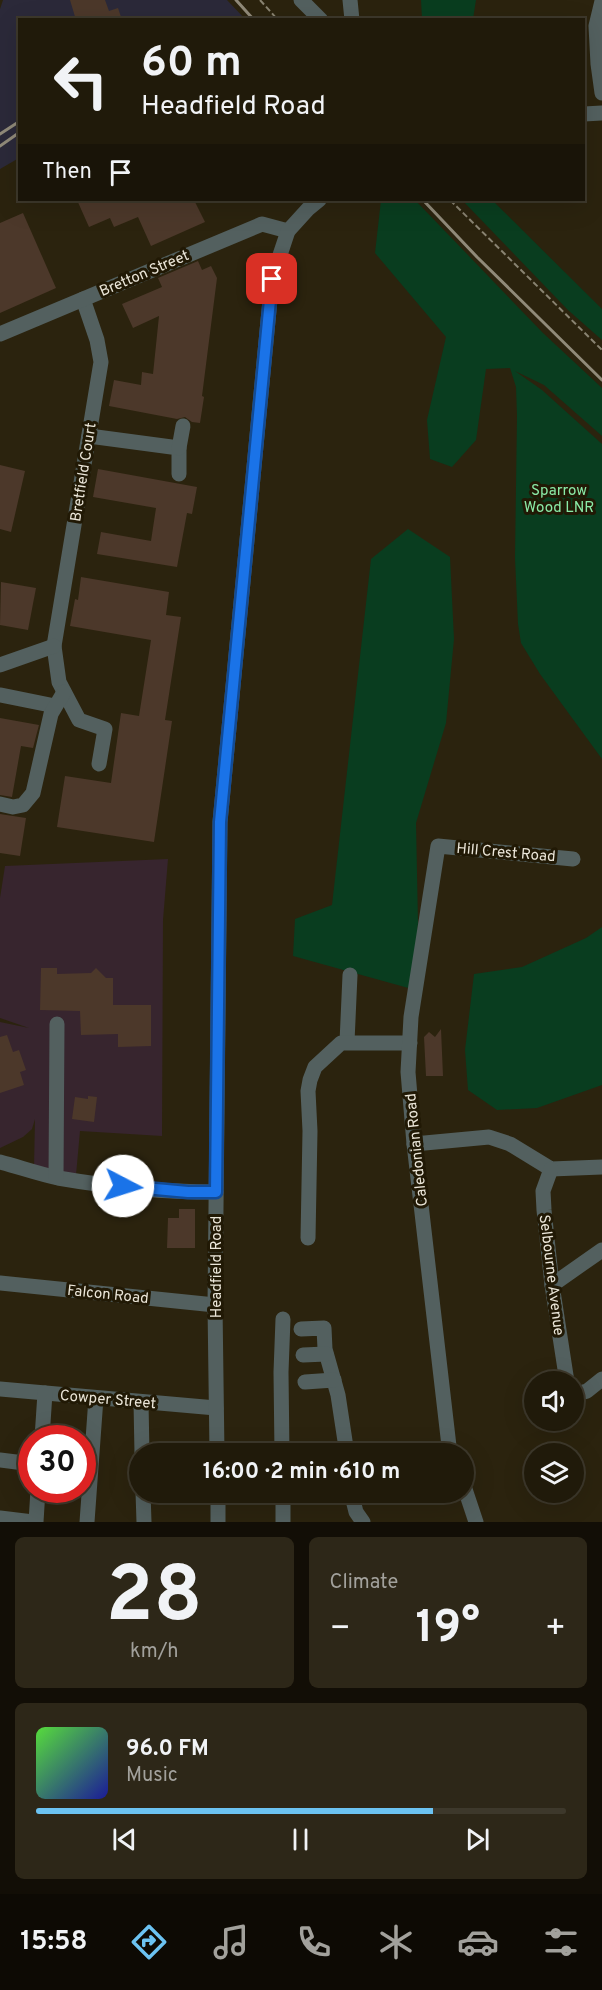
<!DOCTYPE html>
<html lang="en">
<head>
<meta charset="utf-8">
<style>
  :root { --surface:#201a0a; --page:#2d2718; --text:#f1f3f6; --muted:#a2a19c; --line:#3d382b; --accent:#6cc3f2 }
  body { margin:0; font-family:Overpass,sans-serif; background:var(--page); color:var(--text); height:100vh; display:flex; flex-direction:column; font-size:22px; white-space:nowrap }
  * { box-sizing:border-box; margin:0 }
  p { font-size:20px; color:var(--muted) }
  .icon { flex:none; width:33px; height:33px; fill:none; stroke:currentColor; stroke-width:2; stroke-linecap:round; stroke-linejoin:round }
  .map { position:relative; height:1522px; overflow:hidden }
  .sheet { display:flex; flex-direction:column; gap:15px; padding:15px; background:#120e06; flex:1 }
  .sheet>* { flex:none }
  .top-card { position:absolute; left:18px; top:18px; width:567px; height:183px; border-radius:0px; box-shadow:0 6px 24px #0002,0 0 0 2px var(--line); background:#201a0a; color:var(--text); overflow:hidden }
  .fabs { position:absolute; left:524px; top:1371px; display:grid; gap:12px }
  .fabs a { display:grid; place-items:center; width:60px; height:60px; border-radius:50%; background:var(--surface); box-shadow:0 6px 24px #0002,0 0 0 2px var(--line); font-size:30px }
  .speed { position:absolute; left:18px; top:1425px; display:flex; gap:12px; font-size:30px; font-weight:700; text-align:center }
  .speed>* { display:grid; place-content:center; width:78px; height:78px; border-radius:50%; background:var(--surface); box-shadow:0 6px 24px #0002,0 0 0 2px var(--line); line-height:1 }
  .speed .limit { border:9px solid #d22; background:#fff; color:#111 }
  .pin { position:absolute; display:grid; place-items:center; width:51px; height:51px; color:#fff; margin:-26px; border-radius:12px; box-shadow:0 3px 9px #0006 }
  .me { position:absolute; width:66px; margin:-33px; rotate:95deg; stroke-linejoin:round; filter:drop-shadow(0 0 4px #0008) }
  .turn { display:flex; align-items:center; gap:21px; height:126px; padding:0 24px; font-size:27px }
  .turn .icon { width:78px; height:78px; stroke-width:2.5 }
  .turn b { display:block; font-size:42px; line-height:51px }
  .then { display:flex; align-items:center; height:57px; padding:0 24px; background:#0003; gap:12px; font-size:22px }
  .big { font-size:45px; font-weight:700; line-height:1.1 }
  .sheet .widget { flex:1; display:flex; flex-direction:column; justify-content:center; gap:9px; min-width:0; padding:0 21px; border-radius:9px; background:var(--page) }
  .sheet .dial { align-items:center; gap:0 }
  .dial b { font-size:78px; line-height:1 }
  .song { display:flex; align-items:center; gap:18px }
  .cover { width:72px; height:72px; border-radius:9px; background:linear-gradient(135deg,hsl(110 70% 55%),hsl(240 70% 35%)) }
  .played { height:6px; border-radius:3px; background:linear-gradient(90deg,var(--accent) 75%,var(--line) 75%) }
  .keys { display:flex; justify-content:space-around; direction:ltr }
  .heat { display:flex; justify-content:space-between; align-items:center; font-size:33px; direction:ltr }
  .sheet .tiles { flex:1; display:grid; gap:15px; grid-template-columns:1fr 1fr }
  .widget:last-child { grid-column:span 2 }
  .trip { position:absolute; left:129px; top:1443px; width:345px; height:60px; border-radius:30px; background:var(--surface); box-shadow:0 6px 24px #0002,0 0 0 2px var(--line); font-weight:700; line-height:60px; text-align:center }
  .menu { display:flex; height:96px; justify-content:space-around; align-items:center; background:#0d0a04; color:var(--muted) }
  .menu .icon { width:42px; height:42px }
  .menu .active { color:var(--accent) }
  .menu b { font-size:27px; color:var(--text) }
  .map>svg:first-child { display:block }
  .industrial { fill:#2b2939 }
  .education { fill:#37252e }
  .green { fill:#093d1f }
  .building { fill:#4c382a }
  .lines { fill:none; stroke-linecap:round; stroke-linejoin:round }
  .path { stroke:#898371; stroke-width:2; stroke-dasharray:6 3; stroke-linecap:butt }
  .minor { stroke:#53605f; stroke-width:15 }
  .rail { stroke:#908a79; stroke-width:3 }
  .route-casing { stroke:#114b97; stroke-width:15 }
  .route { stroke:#1a73e8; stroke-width:10 }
  .labels { text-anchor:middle; stroke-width:6; stroke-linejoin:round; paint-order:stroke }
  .street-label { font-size:15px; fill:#ebe6d9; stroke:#211905 }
  .park-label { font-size:15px; fill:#8aeaa7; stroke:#211905 }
</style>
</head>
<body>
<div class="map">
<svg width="602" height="1522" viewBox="0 0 602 1522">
  <rect width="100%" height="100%" fill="#2b230e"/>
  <!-- industrial -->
  <polygon class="industrial" points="3,0 227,0 245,19 20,20 19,158 0,169 0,9"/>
  <!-- education -->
  <polygon class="education" points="168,859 163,920 162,1136 80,1131 76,1175 34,1168 35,1119 32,1129 23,1137 0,1148 0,1022 29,1028 0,1018 0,898 5,866"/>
  <!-- green -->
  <g class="green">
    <polygon points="421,0 476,0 473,19 422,19"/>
    <polygon points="381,200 415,200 543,333 602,388 602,436 544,385 515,371 542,390 602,444 602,759 540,674 521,643 518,624 515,558 517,416 516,387 510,368 486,369 476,440 452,467 430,459 427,420 446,337 375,253"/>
    <polygon points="462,200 492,200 602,309 602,340 568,310"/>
    <polygon points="408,529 450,557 454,639 446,723 416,823 418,923 412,989 293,956 295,919 332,905 371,559"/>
    <polygon points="602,927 602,1085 537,1108 497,1110 468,1090 465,1050 474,974 522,967 586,938"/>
  </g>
  <!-- building -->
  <g class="building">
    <polygon points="70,0 105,0 109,11 118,8 122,20 76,20"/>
    <polygon points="77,200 194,200 205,222 151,246 138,217 114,227 110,218 89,227"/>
    <polygon points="23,213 56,288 0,313 0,223"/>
    <polygon points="198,261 202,270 211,266 217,278 202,396 204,397 200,423 192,422 185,417 177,419 109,406 114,380 141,385 142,372 153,374 159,316 133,328 122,304 162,287 158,278"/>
    <polygon points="0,465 25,471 11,532 0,529"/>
    <polygon points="98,469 197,487 192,514 187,513 177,567 97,554 101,532 151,541 156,508 93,497"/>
    <polygon points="81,577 169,592 166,615 181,617 165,720 172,721 154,842 57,827 65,776 111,783 121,713 139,716 151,640 70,626 75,599 78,600"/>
    <polygon points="1,582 36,588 28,630 0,625"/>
    <polygon points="0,718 39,725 33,748 21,746 12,797 0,795"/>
    <polygon points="0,814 26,818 20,856 0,853"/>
    <polygon points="41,968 57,968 57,974 91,973 96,968 106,978 113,978 113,1005 151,1005 151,1046 118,1047 118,1034 81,1035 80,1011 40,1010"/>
    <polygon points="441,1029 443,1076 426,1076 424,1037 429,1032 435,1037"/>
    <polygon points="7,1035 13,1052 19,1050 26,1070 20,1072 24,1085 0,1093 0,1037"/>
    <polygon points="88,1096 97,1097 94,1122 72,1119 75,1097 88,1099"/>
    <polygon points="179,1209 195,1209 195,1248 167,1248 168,1218 179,1218"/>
  </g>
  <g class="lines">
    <!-- path -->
    <g class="path">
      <polyline points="260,0 278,20"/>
      <polyline points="450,200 602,350"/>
    </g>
    <!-- minor -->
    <g class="minor">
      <polyline points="301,0 321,20"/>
      <polyline points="350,0 352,20"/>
      <polyline points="602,1 596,26 598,64 602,93"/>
      <polyline points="584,114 602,113"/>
      <polyline points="83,299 97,340 101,362 54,646 59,682 79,720 105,729 99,764"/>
      <polyline points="0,334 262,224 288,231"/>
      <polyline points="89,436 179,448 179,474"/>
      <polyline points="179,448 183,426"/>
      <polyline points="0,665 54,646"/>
      <polyline points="1,695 55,706"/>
      <polyline points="0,804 13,807 23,805 33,793 51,714 64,692"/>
      <polyline points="347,1042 350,975"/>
      <polyline points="414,1144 489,1137 510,1144 551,1169 602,1167"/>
      <path d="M 0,1162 C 19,1167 39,1174 58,1178 C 110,1187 164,1192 216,1192"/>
      <polyline points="551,1169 543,1191 544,1210 552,1285 567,1382"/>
      <polyline points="56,1177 57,1024"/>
      <polyline points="308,1238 310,1131 308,1091 310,1080 315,1067 341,1043 410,1043"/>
      <polyline points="0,1283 215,1305"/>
      <polyline points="552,1285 602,1250"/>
      <polyline points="301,1329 324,1328 325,1349 338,1395 347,1454"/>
      <polyline points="303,1355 326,1354"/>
      <polyline points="305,1382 334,1380"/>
      <polyline points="0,1389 216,1408"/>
      <polyline points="573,1393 577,1394 587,1391 602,1379"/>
      <polyline points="141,1402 142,1454"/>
      <polyline points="42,1438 45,1393"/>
      <polyline points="217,1454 215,1305 220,822 272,279 288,231 308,209 319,200"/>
      <polyline points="282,1454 281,1372 283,1319"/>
      <polyline points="452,1454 449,1446 414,1144 408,1072 411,1017 438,846 573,859"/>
      <polyline points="0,1460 32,1464"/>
      <polyline points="464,1486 476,1522"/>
      <polyline points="143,1492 144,1522"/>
      <polyline points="218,1492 218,1522"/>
      <polyline points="283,1492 283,1522"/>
      <polyline points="351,1492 356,1512 363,1522"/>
      <polyline points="0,1518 33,1522"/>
      <polyline points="36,1522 38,1490"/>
      <polyline points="87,1522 96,1398"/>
    </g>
    <!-- rail -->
    <g class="rail">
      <polyline points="236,0 254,20"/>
      <polyline points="0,134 20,121"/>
      <polyline points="0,146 20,132"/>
      <polyline points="423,200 477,257 602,380"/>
    </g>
  </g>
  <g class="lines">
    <defs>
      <polyline id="route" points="123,1186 188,1192 216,1192 220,822 272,279"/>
    </defs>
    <!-- route casing -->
    <use href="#route" class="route-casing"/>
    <!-- route -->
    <use href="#route" class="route"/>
  </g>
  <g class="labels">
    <!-- street labels -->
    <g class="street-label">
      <text transform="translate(144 273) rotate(-23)" y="5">Bretton Street</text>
      <text transform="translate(83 472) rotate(-81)" y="5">Bretfield Court</text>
      <text transform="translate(506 852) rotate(5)" y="5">Hill Crest Road</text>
      <text transform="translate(416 1150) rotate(-96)" y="5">Caledonian Road</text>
      <text transform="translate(216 1267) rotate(-90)" y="5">Headfield Road</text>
      <text transform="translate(552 1275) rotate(83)" y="5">Selbourne Avenue</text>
      <text transform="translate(108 1294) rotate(6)" y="5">Falcon Road</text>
      <text transform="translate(108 1399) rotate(5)" y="5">Cowper Street</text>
    </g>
    <!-- park labels -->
    <g class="park-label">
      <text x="559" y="495">Sparrow<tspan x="559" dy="17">Wood LNR</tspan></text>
    </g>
  </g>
</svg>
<div class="fabs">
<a><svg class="icon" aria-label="sound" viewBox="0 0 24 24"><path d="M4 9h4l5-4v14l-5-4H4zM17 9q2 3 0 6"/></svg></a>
<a><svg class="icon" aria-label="layers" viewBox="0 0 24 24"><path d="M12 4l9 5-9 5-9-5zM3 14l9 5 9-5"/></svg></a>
</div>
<div class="speed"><div class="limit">30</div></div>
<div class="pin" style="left:272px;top:279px;background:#d93025"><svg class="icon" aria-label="arrive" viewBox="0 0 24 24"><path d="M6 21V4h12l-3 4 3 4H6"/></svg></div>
<svg class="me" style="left:123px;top:1186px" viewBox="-20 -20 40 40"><circle r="19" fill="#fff"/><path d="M0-13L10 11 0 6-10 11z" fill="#1a73e8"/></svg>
<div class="trip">16:00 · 2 min · 610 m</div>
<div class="top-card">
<div class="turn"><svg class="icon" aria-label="left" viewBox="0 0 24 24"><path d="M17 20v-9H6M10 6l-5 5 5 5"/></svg><div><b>60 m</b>Headfield Road</div></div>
<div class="then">Then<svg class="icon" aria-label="arrive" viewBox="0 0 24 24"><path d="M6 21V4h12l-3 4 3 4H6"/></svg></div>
</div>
</div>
<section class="sheet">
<div class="tiles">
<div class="widget dial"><b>28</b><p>km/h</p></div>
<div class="widget"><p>Climate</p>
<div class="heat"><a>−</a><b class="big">19°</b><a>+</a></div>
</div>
<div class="widget">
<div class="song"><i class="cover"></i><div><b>96.0 FM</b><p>Music</p></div></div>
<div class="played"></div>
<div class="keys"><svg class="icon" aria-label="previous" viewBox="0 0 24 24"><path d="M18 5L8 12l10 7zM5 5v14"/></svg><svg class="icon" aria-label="pause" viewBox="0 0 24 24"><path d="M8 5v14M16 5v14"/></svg><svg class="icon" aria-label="next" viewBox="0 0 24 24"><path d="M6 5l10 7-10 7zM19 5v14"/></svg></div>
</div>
</div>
</section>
<nav class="menu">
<b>15:58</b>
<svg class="icon active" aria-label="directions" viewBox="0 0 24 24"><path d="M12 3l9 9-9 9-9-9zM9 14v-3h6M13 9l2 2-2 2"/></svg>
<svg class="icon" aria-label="music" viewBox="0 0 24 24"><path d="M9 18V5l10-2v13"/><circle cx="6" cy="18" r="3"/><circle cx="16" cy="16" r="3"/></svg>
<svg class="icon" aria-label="phone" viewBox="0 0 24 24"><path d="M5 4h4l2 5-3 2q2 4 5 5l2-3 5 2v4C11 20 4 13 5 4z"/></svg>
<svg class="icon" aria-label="climate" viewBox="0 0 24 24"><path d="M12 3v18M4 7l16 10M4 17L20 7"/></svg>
<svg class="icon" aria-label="car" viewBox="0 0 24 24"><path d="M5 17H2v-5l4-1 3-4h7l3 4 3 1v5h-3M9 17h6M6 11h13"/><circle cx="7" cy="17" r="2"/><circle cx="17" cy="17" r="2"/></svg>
<svg class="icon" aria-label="filters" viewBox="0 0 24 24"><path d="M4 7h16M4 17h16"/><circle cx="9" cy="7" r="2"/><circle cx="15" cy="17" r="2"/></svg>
</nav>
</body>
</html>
